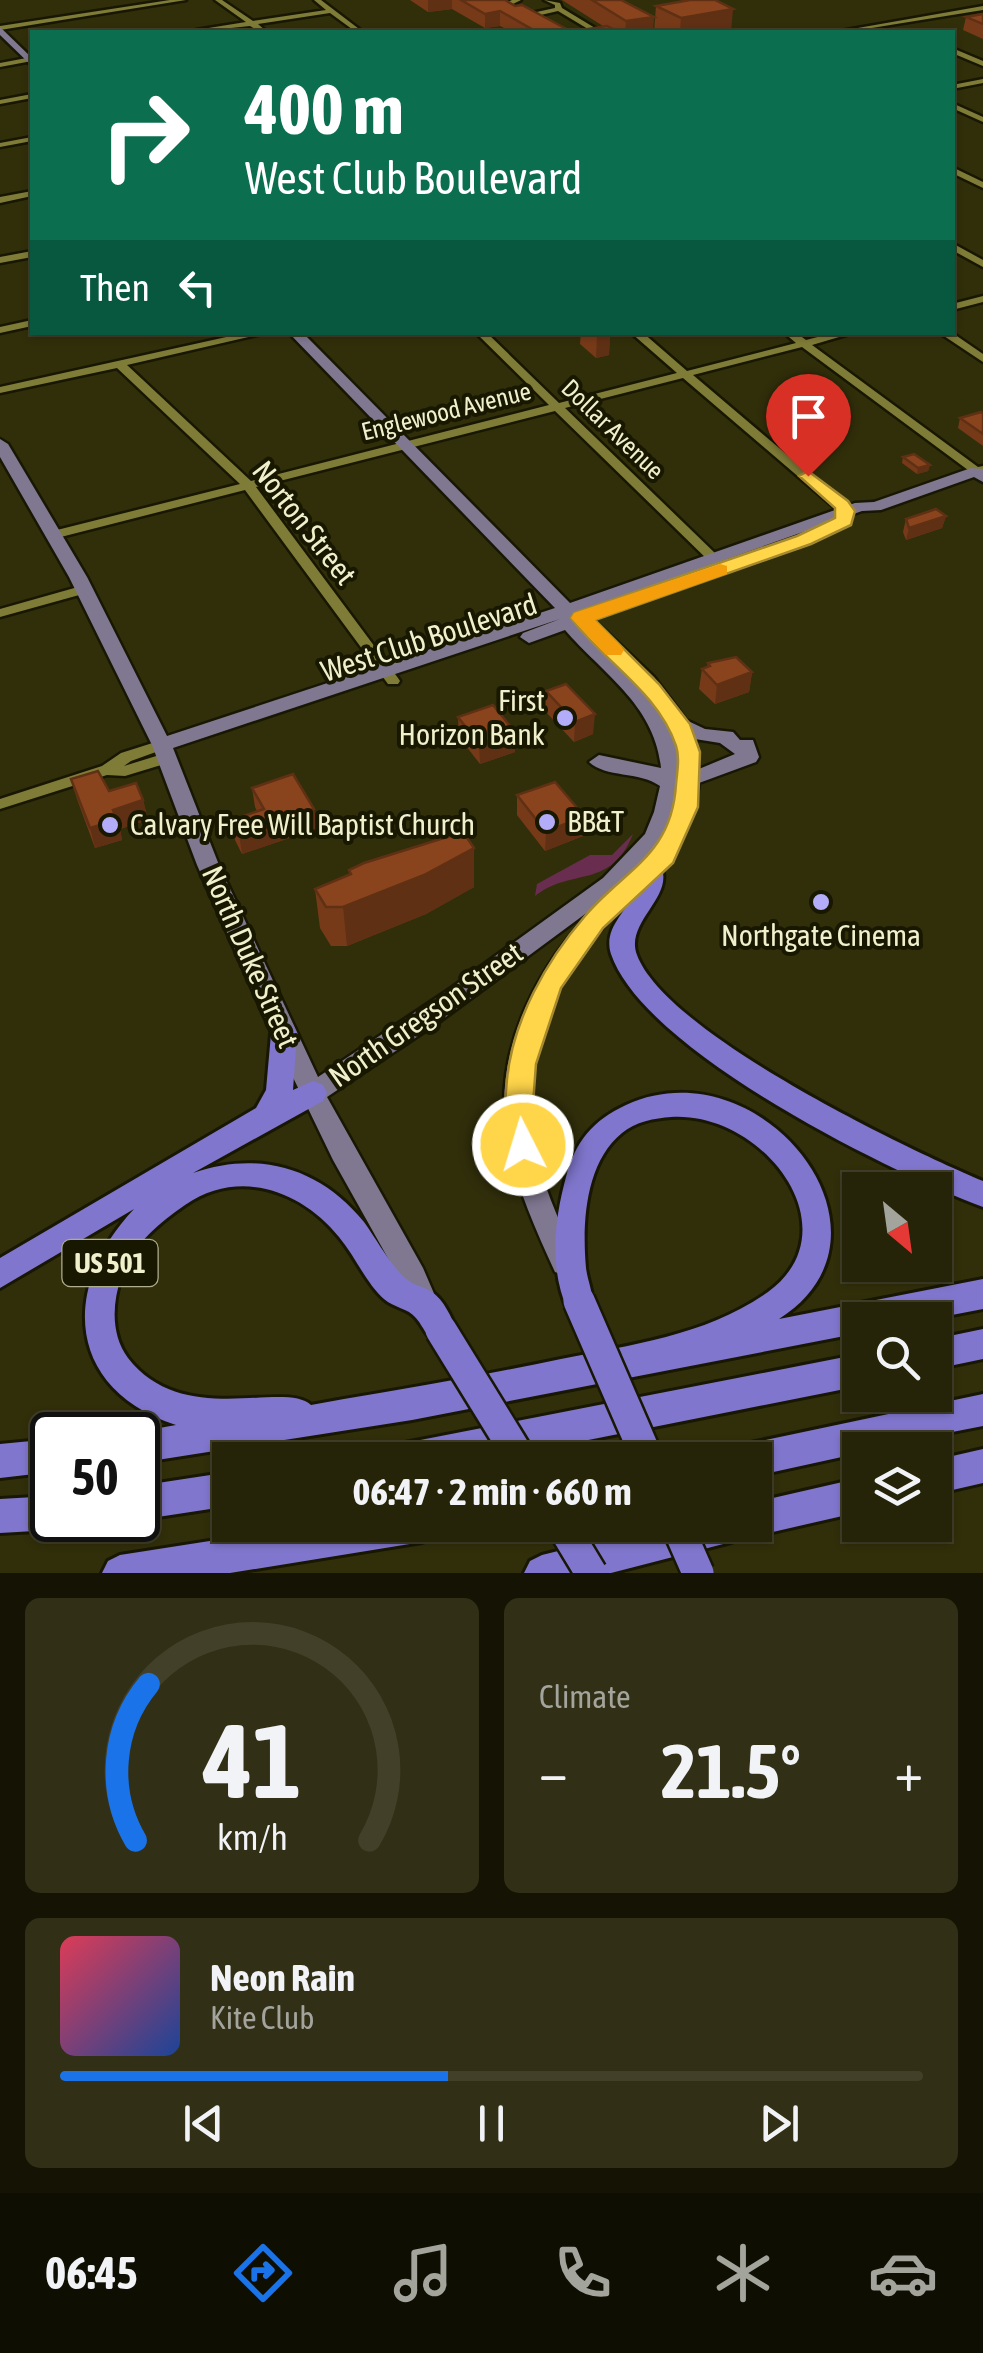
<!DOCTYPE html>
<html lang="en">
<head>
<meta charset="utf-8">
<style>
  :root { --surface:#252308; --page:#312f16; --text:#f1f3f6; --muted:#a3a49c; --line:#424029; --accent:#1a73e8 }
  body { margin:0; font-family:"Asap Condensed",sans-serif; background:var(--page); color:var(--text); height:100vh; display:flex; flex-direction:column; font-size:38px; white-space:nowrap }
  * { box-sizing:border-box; margin:0 }
  p { font-size:32px; color:var(--muted) }
  .icon { flex:none; width:55px; height:55px; fill:none; stroke:currentColor; stroke-width:2; stroke-linecap:round; stroke-linejoin:round }
  .map { position:relative; height:1573px; overflow:hidden }
  .drawer { display:flex; flex-direction:column; gap:25px; padding:25px; background:#141304; flex:1 }
  .drawer>* { flex:none }
  .banner { position:absolute; left:30px; top:30px; width:925px; height:305px; border-radius:0px; box-shadow:0 2px 8px #0004,0 0 0 2px var(--line); background:#0b6e4f; color:#fff; overflow:hidden }
  .needle { width:65px; rotate:151deg }
  .buttons { position:absolute; left:842px; top:1172px; display:grid; gap:20px }
  .buttons a { display:grid; place-items:center; width:110px; height:110px; border-radius:0px; background:var(--surface); box-shadow:0 2px 8px #0004,0 0 0 2px var(--line); font-size:50px }
  .speed { position:absolute; left:30px; top:1412px; display:flex; gap:20px; font-size:50px; font-weight:700; text-align:center }
  .speed>* { display:grid; place-content:center; width:130px; height:130px; border-radius:50%; background:var(--surface); box-shadow:0 2px 8px #0004,0 0 0 2px var(--line); line-height:1 }
  .speed .limit { border:5px solid #111; border-radius:15px; background:#fff; color:#111 }
  .pin { position:absolute; display:grid; place-items:center; width:85px; height:85px; color:#fff; margin:-102px -42px; border-radius:50% 50% 50% 0; rotate:-45deg; box-shadow:0 0 10px #0007 }
  .pin .icon { rotate:45deg }
  .me { position:absolute; width:110px; margin:-55px; rotate:355deg; stroke-linejoin:round; filter:drop-shadow(0 0 8px #0008) }
  .turn { display:flex; align-items:center; gap:35px; height:210px; padding:0 50px; font-size:45px }
  .turn .icon { width:130px; height:130px; stroke-width:2.5 }
  .turn b { display:block; font-size:70px; line-height:85px }
  .then { display:flex; align-items:center; height:95px; padding:0 50px; background:#0003; gap:20px; font-size:38px }
  .big { font-size:75px; font-weight:700; line-height:1.1 }
  .drawer .widget { flex:1; display:flex; flex-direction:column; justify-content:center; gap:15px; min-width:0; padding:0 35px; border-radius:15px; background:var(--page) }
  .drawer .dial { align-items:center; gap:0 }
  .dial svg { height:260px; overflow:visible; fill:none; stroke:var(--line); stroke-width:7; stroke-linecap:round; text-anchor:middle }
  .dial text { fill:var(--text); stroke:none }
  .song { display:flex; align-items:center; gap:30px }
  .cover { width:120px; height:120px; border-radius:15px; background:linear-gradient(135deg,hsl(350 70% 55%),hsl(220 70% 35%)) }
  .played { height:10px; border-radius:5px; background:linear-gradient(90deg,var(--accent) 45%,var(--line) 45%) }
  .keys { display:flex; justify-content:space-around; direction:ltr }
  .heat { display:flex; justify-content:space-between; align-items:center; font-size:55px; direction:ltr }
  .drawer .tiles { flex:1; display:grid; gap:25px; grid-template-columns:1fr 1fr }
  .widget:last-child { grid-column:span 2 }
  .trip { position:absolute; left:212px; top:1442px; width:560px; height:100px; border-radius:0px; background:var(--surface); box-shadow:0 2px 8px #0004,0 0 0 2px var(--line); font-weight:700; line-height:100px; text-align:center }
  .menu { display:flex; height:160px; justify-content:space-around; align-items:center; background:#0f0e03; color:var(--muted) }
  .menu .icon { width:70px; height:70px }
  .menu .on { color:var(--accent) }
  .menu b { font-size:45px; color:var(--text) }
  .map>svg:first-child { display:block }
  .green { fill:#692d4f }
  .lines { fill:none; stroke-linecap:round; stroke-linejoin:round }
  .minor-casing { stroke:#181703; stroke-width:5 }
  .major-casing { stroke:#181703; stroke-width:5 }
  .highway-casing { stroke:#181703; stroke-width:6 }
  .minor { fill:#7f7c37; fill-rule:evenodd }
  .major { fill:#807891; fill-rule:evenodd }
  .highway { fill:#8076cd; fill-rule:evenodd }
  .highway-bridge-casing { stroke:#181703; stroke-width:36; stroke-linecap:butt }
  .highway-bridge { stroke:#8076cd; stroke-width:31 }
  .wall { fill:#763a19 }
  .shaded-wall { fill:#603014 }
  .building { fill:#89441d; stroke:#603014; stroke-width:2.5 }
  .route { fill:#ffd54a; stroke:#a68a30; stroke-width:2.5 }
  .slow { fill:#f59e0b }
  .poi-dot { fill:#b3adf9; stroke:#181700; stroke-width:4 }
  .labels { text-anchor:middle; stroke-width:8; stroke-linejoin:round; paint-order:stroke }
  .far-street-label { font-size:25px; fill:#f0f0cd; stroke:#181700 }
  .shield { fill:#181700; stroke:#afaf90; stroke-width:2.5 }
  .shield-label { font-size:28px; font-weight:bold; fill:#f0f0cd }
  .street-label { font-size:30px; fill:#f0f0cd; stroke:#181700 }
  .poi-label { font-size:30px; fill:#f0f0cd; stroke:#181700; text-anchor:start }
</style>
</head>
<body>
<div class="map">
<svg width="983" height="1573" viewBox="0 0 983 1573">
  <rect width="100%" height="100%" fill="#312f0a"/>
  <!-- green -->
  <path class="green" d="M 633,834 C 611,890 572,867 535,896 L 537,884 L 590,855 L 612,855 Z"/>
  <g class="lines">
    <defs>
      <g id="minor">
        <polygon points="170,0 186,0 0,30 0,26"/>
        <polygon points="215,0 222,0 253,21 326,10 314,0 321,0 363,32 356,32 330,13 258,24 267,32 260,32 250,26 193,32 196,30 246,22"/>
        <polygon points="512,0 521,0 511,5 511,8 532,13 555,8 555,5 544,0 560,3 562,8 595,28 593,32 587,32 588,29 558,11 532,17 505,10 506,3"/>
        <polygon points="983,6 983,10 847,32 835,32"/>
        <polygon points="952,48 983,61 983,66 952,53"/>
        <polygon points="32,57 32,61 0,67 0,63"/>
        <polygon points="983,79 983,83 952,89 952,85"/>
        <polygon points="32,94 32,98 0,104 0,100"/>
        <polygon points="952,103 983,117 983,122 952,108"/>
        <polygon points="32,137 32,141 0,147 0,143"/>
        <polygon points="952,167 983,182 983,188 952,173"/>
        <polygon points="32,191 32,196 0,203 0,197"/>
        <polygon points="952,243 983,260 983,267 952,250"/>
        <polygon points="32,251 32,257 0,263 0,257"/>
        <polygon points="983,296 983,302 952,310 952,304"/>
        <polygon points="32,320 32,326 0,333 0,327"/>
        <polygon points="249,332 270,332 127,365 251,481 549,405 475,332 486,332 559,403 677,373 630,332 642,332 687,371 796,343 783,332 795,332 806,340 837,332 856,332 812,345 978,467 983,466 983,473 972,473 802,347 693,375 850,508 850,514 842,514 683,378 565,408 718,556 718,562 710,562 555,411 256,487 398,678 400,681 398,684 388,684 245,490 53,539 47,535 49,532 240,484 117,368 0,393 0,387"/>
        <polygon points="938,332 951,332 983,354 983,362"/>
        <polygon points="85,585 91,589 90,592 0,617 0,609"/>
        <polygon points="162,740 169,745 167,748 131,761 124,766 166,753 171,754 173,758 171,762 125,776 107,775 0,809 0,799 102,766 121,753"/>
      </g>
      <g id="major">
        <polygon points="0,27 32,58 32,66 0,35"/>
        <path d="M 288,332 L 302,332 L 570,603 L 855,503 L 874,502 L 971,468 L 983,469 L 983,482 L 974,477 L 881,510 L 862,511 L 581,611 L 597,610 L 600,614 L 593,619 L 654,677 L 686,720 L 705,729 L 733,732 L 740,740 L 753,740 L 759,757 L 756,762 L 699,783 C 690,846 660,872 616,914 C 558,970 518,1051 532,1134 C 539,1179 560,1221 577,1263 L 573,1272 L 564,1275 L 555,1272 C 535,1228 513,1180 506,1132 C 494,1046 540,961 600,903 L 439,1022 L 327,1097 L 423,1268 L 439,1305 L 435,1314 L 425,1318 L 415,1314 L 403,1285 L 333,1160 L 272,1034 L 197,865 L 152,745 L 69,577 L 0,457 L 0,439 L 8,444 L 87,577 L 167,736 L 555,608 ZM 560,619 L 523,633 L 520,637 L 529,643 L 565,630 C 603,674 655,705 661,768 L 599,755 L 589,762 C 606,778 639,771 660,786 L 654,812 L 645,834 L 603,878 L 451,988 L 318,1077 L 219,865 L 173,748 ZM 695,739 L 720,743 L 735,754 L 699,769 Z"/>
      </g>
      <g id="highway">
        <path d="M 652,861 L 660,864 C 677,896 624,921 637,955 C 666,1033 904,1148 983,1181 L 983,1207 C 889,1172 644,1051 611,954 C 603,929 625,913 635,893 C 639,883 639,873 644,864 Z"/>
        <path d="M 284,1023 L 293,1026 L 297,1034 L 293,1090 L 313,1081 L 323,1085 L 327,1093 L 323,1101 L 193,1173 C 259,1150 320,1168 364,1222 C 377,1240 389,1263 405,1278 C 412,1285 423,1286 432,1292 C 444,1300 451,1317 457,1330 L 452,1341 L 441,1345 C 426,1339 426,1330 416,1318 C 408,1308 394,1308 384,1299 C 366,1283 355,1256 339,1237 C 301,1190 239,1168 185,1205 C 159,1223 131,1246 121,1278 C 112,1304 111,1335 128,1358 C 183,1429 284,1380 311,1405 L 344,1399 C 416,1387 489,1374 561,1359 C 631,1345 708,1335 768,1292 C 854,1229 763,1111 671,1117 C 655,1118 635,1122 622,1133 C 585,1163 582,1224 586,1268 C 588,1284 596,1297 590,1311 L 579,1316 L 568,1311 C 549,1269 554,1221 566,1177 C 575,1142 593,1120 626,1105 C 761,1043 913,1234 779,1319 L 983,1279 L 983,1309 L 926,1320 L 860,1320 L 860,1333 L 412,1420 L 138,1463 L 138,1435 L 126,1434 L 176,1425 C 65,1389 61,1286 134,1209 L 0,1288 L 0,1258 L 256,1108 L 266,1090 L 271,1034 L 275,1026 Z"/>
        <polygon points="983,1329 983,1359 935,1369 935,1339"/>
        <polygon points="860,1354 860,1386 488,1460 388,1460 393,1448 405,1443"/>
        <polygon points="983,1394 983,1426 860,1450 860,1453 755,1476 755,1460 734,1460 739,1448 751,1443"/>
        <polygon points="52,1439 52,1472 0,1478 0,1444"/>
        <polygon points="983,1449 983,1483 935,1494 935,1460"/>
        <polygon points="230,1472 230,1506 138,1520 138,1486"/>
        <polygon points="860,1478 860,1512 755,1536 745,1532 743,1537 731,1542 611,1573 524,1573 530,1561 542,1555 663,1525 755,1525 755,1502"/>
        <polygon points="52,1496 52,1520 66,1520 64,1525 52,1530 0,1533 0,1499"/>
        <polygon points="313,1525 439,1525 434,1537 422,1542 230,1573 102,1573 108,1561 120,1555"/>
      </g>
    </defs>
    <!-- minor casing -->
    <use href="#minor" class="minor-casing"/>
    <!-- major casing -->
    <use href="#major" class="major-casing"/>
    <!-- highway casing -->
    <use href="#highway" class="highway-casing"/>
    <!-- minor -->
    <use href="#minor" class="minor"/>
    <!-- major -->
    <use href="#major" class="major"/>
    <!-- highway -->
    <use href="#highway" class="highway"/>
    <defs>
      <g id="highway-bridge">
        <polyline points="579,1301 648,1460"/>
        <polyline points="441,1330 521,1460"/>
        <polyline points="562,1525 591,1573"/>
        <polyline points="677,1525 698,1573"/>
      </g>
    </defs>
    <!-- highway-bridge casing -->
    <use href="#highway-bridge" class="highway-bridge-casing"/>
    <!-- highway-bridge -->
    <use href="#highway-bridge" class="highway-bridge"/>
  </g>
  <!-- wall -->
  <g class="wall">
    <polygon points="410,0 505,0 572,32 512,32 500,26 485,28 452,9 428,12"/>
    <polygon points="562,0 621,0 653,32 582,32 582,30 603,26"/>
    <polygon points="656,6 731,32 654,32"/>
    <polygon points="983,14 983,39 963,30 966,17"/>
    <polygon points="581,332 610,332 609,355 596,358 580,344"/>
    <polygon points="983,414 983,446 958,428 960,418"/>
    <polygon points="903,457 930,465 928,471 917,474 902,463"/>
    <polygon points="946,516 942,528 906,540 903,532 906,519"/>
    <polygon points="708,663 752,672 749,692 715,704 699,689 702,669 707,667"/>
    <polygon points="546,691 593,734 574,742 545,711"/>
    <polygon points="458,717 515,732 515,752 480,764 459,737"/>
    <polygon points="71,779 143,800 148,820 120,829 122,840 95,848 77,799"/>
    <polygon points="252,788 314,809 316,829 242,854 235,840 232,820 257,811 255,807"/>
    <polygon points="517,795 583,836 545,851 517,815"/>
    <polygon points="474,848 474,887 426,914 347,946 331,946 320,928 315,889 349,875 349,870"/>
  </g>
  <!-- shaded-wall -->
  <g class="shaded-wall">
    <polygon points="428,0 452,0 452,9 428,12"/>
    <polygon points="733,9 731,32 680,32 681,18"/>
    <polygon points="500,11 500,26 485,28 485,14"/>
    <polygon points="654,17 653,32 625,32 626,21"/>
    <polygon points="610,332 609,355 596,358 597,335"/>
    <polygon points="930,465 928,471 917,474 918,468"/>
    <polygon points="946,516 942,528 906,540 909,528"/>
    <polygon points="752,672 749,692 715,704 717,685"/>
    <polygon points="595,714 593,734 574,742 575,722"/>
    <polygon points="515,732 515,752 480,764 479,744"/>
    <polygon points="143,800 148,820 120,829 122,840 95,848 90,828 113,810"/>
    <polygon points="314,809 316,829 242,854 239,834"/>
    <polygon points="584,816 583,836 545,851 546,832"/>
    <polygon points="474,848 474,887 426,914 347,946 343,907"/>
  </g>
  <!-- building -->
  <g class="building">
    <polygon points="461,0 505,0 515,6 522,5 572,32 537,32 500,11 485,14"/>
    <polygon points="592,0 621,0 654,17 626,21"/>
    <polygon points="690,0 715,0 733,9 681,18 656,6"/>
    <polygon points="983,14 983,24 966,17"/>
    <polygon points="607,26 619,32 587,32 582,30"/>
    <polygon points="981,412 983,414 983,434 960,418"/>
    <polygon points="914,454 930,465 918,468 903,457"/>
    <polygon points="936,509 946,516 909,528 906,519"/>
    <polygon points="736,657 752,672 717,685 702,669 710,666 708,663"/>
    <polygon points="566,684 595,714 575,722 546,691"/>
    <polygon points="493,705 515,732 479,744 458,717"/>
    <polygon points="98,771 109,791 136,783 143,800 113,810 117,820 90,828 71,779"/>
    <polygon points="293,774 314,809 239,834 232,820 264,809 252,788"/>
    <polygon points="555,782 584,816 546,832 517,795"/>
    <polygon points="463,832 474,848 424,875 343,907 326,907 315,889 351,874 349,870 364,863"/>
  </g>
  <!-- route -->
  <path class="route" d="M 808,471 L 848,501 L 855,511 L 851,525 L 811,544 L 595,620 L 659,684 L 690,724 L 700,752 L 698,807 L 673,863 L 603,928 L 561,988 L 536,1064 L 532,1118 L 537,1145 L 533,1154 L 523,1157 L 513,1154 C 501,1129 505,1105 507,1079 C 513,1020 546,961 585,916 C 625,869 672,855 676,784 C 677,772 680,758 676,746 C 658,692 604,662 571,618 L 574,613 L 797,536 L 835,518 L 835,508 L 799,476 Z"/>
  <!-- slow -->
  <polygon class="slow" points="720,564 727,566 727,574 595,620 621,646 624,650 621,655 606,655 571,618 574,613"/>
  <!-- markers -->
  <g class="poi-dot">
    <circle cx="565" cy="718" r="10"/>
    <circle cx="547" cy="822" r="10"/>
    <circle cx="110" cy="825" r="10"/>
    <circle cx="821" cy="902" r="10"/>
  </g>
  <g class="labels">
    <!-- far-street labels -->
    <g class="far-street-label">
      <text transform="translate(446 411) rotate(-14)" y="9">Englewood Avenue</text>
      <text transform="translate(613 429) rotate(44)" y="9">Dollar Avenue</text>
    </g>
    <!-- shield labels -->
    <rect class="shield" x="62.5" y="1240" width="95" height="46" rx="8"/>
    <g class="shield-label">
      <text x="110" y="1273">US 501</text>
    </g>
    <!-- street labels -->
    <g class="street-label">
      <text transform="translate(304 523) rotate(52)" y="10">Norton Street</text>
      <text transform="translate(429 638) rotate(-18)" y="10">West Club Boulevard</text>
      <text transform="translate(250 957) rotate(66)" y="10">North Duke Street</text>
      <text transform="translate(426 1015) rotate(-35)" y="10">North Gregson Street</text>
    </g>
    <!-- poi labels -->
    <g class="poi-label">
      <text x="545" y="711" text-anchor="end">First<tspan x="545" dy="34">Horizon Bank</tspan></text>
      <text x="567" y="832">BB&amp;T</text>
      <text x="130" y="835">Calvary Free Will Baptist Church</text>
      <text x="821" y="946" text-anchor="middle">Northgate Cinema</text>
    </g>
  </g>
</svg>
<div class="buttons">
<a><svg class="needle" viewBox="-14 -14 28 28"><path d="M0-13l5 13h-10z" fill="#e53935"/><path d="M0 13l5-13h-10z" fill="#a3a49c"/></svg></a>
<a><svg class="icon" aria-label="search" viewBox="0 0 24 24"><circle cx="10" cy="10" r="6"/><path d="M15 15l6 6"/></svg></a>
<a><svg class="icon" aria-label="layers" viewBox="0 0 24 24"><path d="M12 4l9 5-9 5-9-5zM3 14l9 5 9-5"/></svg></a>
</div>
<div class="speed"><div class="limit">50</div></div>
<div class="pin" style="left:808px;top:476px;background:#d93025"><svg class="icon" aria-label="arrive" viewBox="0 0 24 24"><path d="M6 21V4h12l-3 4 3 4H6"/></svg></div>
<svg class="me" style="left:523px;top:1145px" viewBox="-20 -20 40 40"><circle r="17" fill="#ffd54a" stroke="#fff" stroke-width="3"/><path d="M0-11L8 9 0 5-8 9z" fill="#fff"/></svg>
<div class="trip">06:47 · 2 min · 660 m</div>
<div class="banner">
<div class="turn"><svg class="icon" aria-label="right" viewBox="0 0 24 24"><path d="M7 20v-9h11M14 6l5 5-5 5"/></svg><div><b>400 m</b>West Club Boulevard</div></div>
<div class="then">Then<svg class="icon" aria-label="left" viewBox="0 0 24 24"><path d="M17 20v-9H6M10 6l-5 5 5 5"/></svg></div>
</div>
</div>
<section class="drawer">
<div class="tiles">
<div class="widget dial"><svg viewBox="0 0 100 80">
<path d="M14 69A42 42 0 1 1 86 69"/>
<path d="M14 69A42 42 0 0 1 18 21" stroke="#1a73e8"/>
<text x="50" y="56" font-size="32" font-weight="700">41</text>
<text x="50" y="72" font-size="11">km/h</text>
</svg></div>
<div class="widget"><p>Climate</p>
<div class="heat"><a>−</a><b class="big">21.5°</b><a>+</a></div>
</div>
<div class="widget">
<div class="song"><i class="cover"></i><div><b>Neon Rain</b><p>Kite Club</p></div></div>
<div class="played"></div>
<div class="keys"><svg class="icon" aria-label="previous" viewBox="0 0 24 24"><path d="M18 5L8 12l10 7zM5 5v14"/></svg><svg class="icon" aria-label="pause" viewBox="0 0 24 24"><path d="M8 5v14M16 5v14"/></svg><svg class="icon" aria-label="next" viewBox="0 0 24 24"><path d="M6 5l10 7-10 7zM19 5v14"/></svg></div>
</div>
</div>
</section>
<nav class="menu">
<b>06:45</b>
<svg class="icon on" aria-label="directions" viewBox="0 0 24 24"><path d="M12 3l9 9-9 9-9-9zM9 14v-3h6M13 9l2 2-2 2"/></svg>
<svg class="icon" aria-label="music" viewBox="0 0 24 24"><path d="M9 18V5l10-2v13"/><circle cx="6" cy="18" r="3"/><circle cx="16" cy="16" r="3"/></svg>
<svg class="icon" aria-label="phone" viewBox="0 0 24 24"><path d="M5 4h4l2 5-3 2q2 4 5 5l2-3 5 2v4C11 20 4 13 5 4z"/></svg>
<svg class="icon" aria-label="climate" viewBox="0 0 24 24"><path d="M12 3v18M4 7l16 10M4 17L20 7"/></svg>
<svg class="icon" aria-label="car" viewBox="0 0 24 24"><path d="M5 17H2v-5l4-1 3-4h7l3 4 3 1v5h-3M9 17h6M6 11h13"/><circle cx="7" cy="17" r="2"/><circle cx="17" cy="17" r="2"/></svg>
</nav>
</body>
</html>
